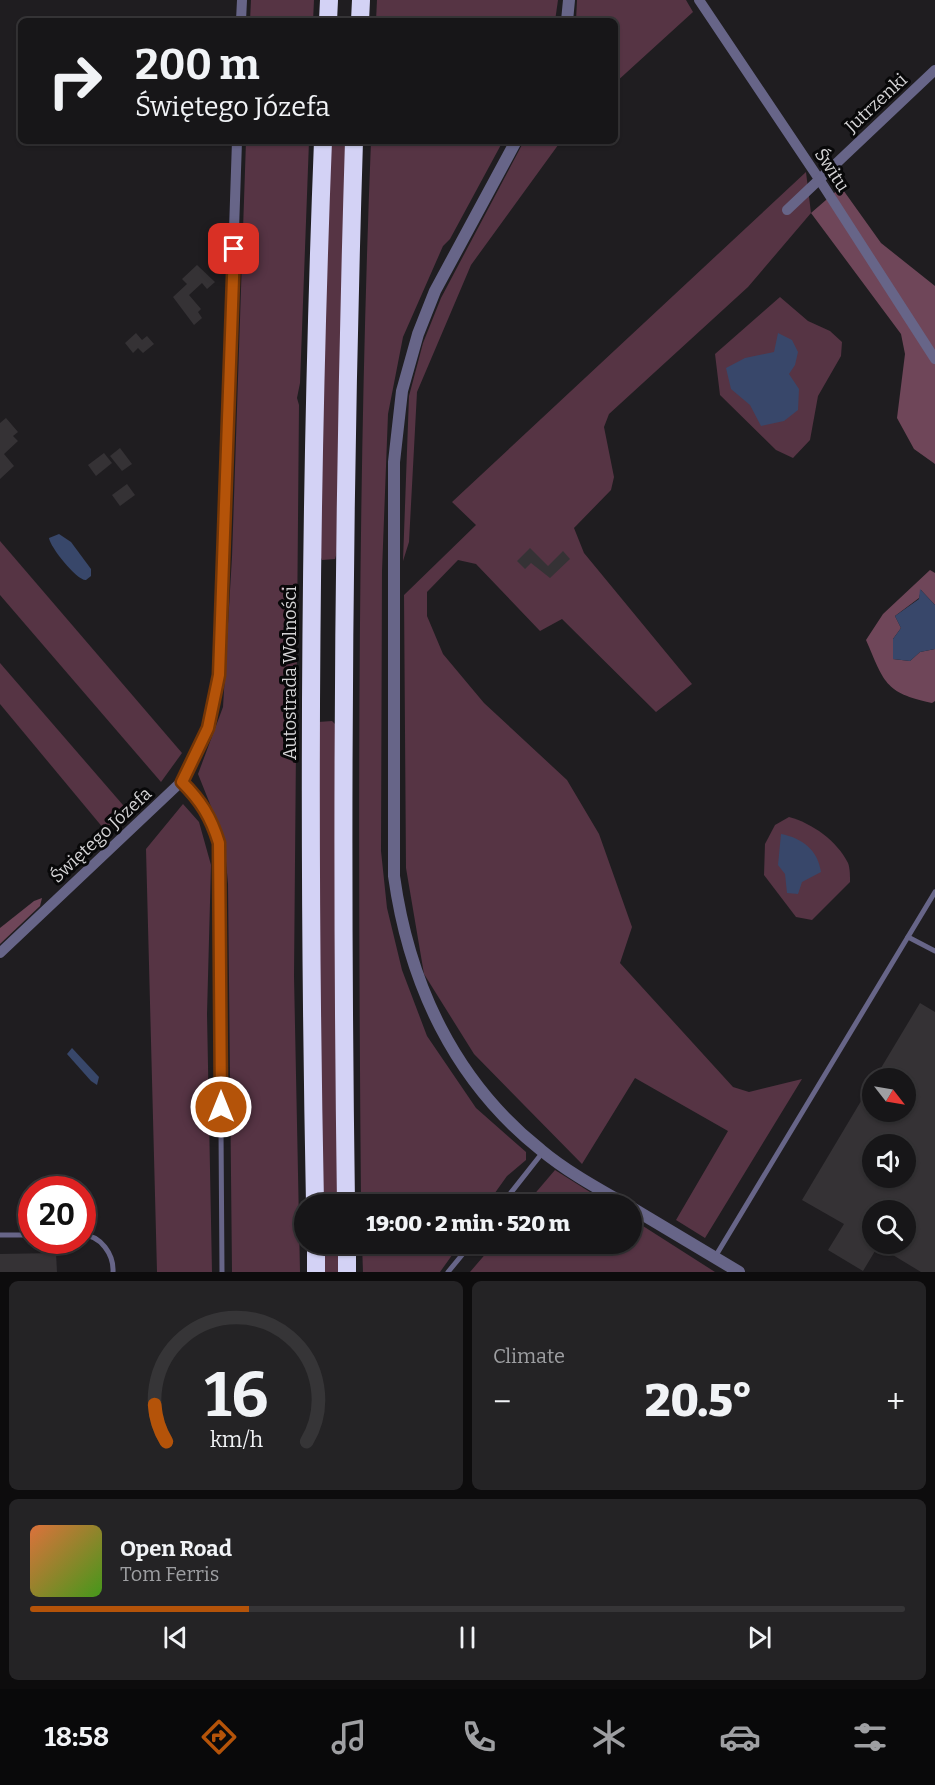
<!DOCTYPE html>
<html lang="en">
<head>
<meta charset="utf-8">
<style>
  :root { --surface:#171618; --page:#242325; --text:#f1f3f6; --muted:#9e9fa2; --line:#363537; --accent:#b45309 }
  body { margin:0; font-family:Bitter,serif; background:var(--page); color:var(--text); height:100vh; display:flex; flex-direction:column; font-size:22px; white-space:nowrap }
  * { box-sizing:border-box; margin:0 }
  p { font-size:20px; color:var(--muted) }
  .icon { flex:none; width:33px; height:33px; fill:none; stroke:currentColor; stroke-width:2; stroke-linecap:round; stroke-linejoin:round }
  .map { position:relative; height:1272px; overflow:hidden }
  .drawer { display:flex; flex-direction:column; gap:9px; padding:9px; background:#0d0c0d; flex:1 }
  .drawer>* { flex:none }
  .hud { position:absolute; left:18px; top:18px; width:600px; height:126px; border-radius:9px; box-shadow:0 2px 4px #0004,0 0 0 2px var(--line); background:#171618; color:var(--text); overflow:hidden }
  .needle { width:39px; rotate:121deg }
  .tools { position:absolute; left:862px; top:1068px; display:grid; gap:12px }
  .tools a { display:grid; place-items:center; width:54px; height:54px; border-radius:50%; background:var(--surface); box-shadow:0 2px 4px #0004,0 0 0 2px var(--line); font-size:30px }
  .speed { position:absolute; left:18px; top:1176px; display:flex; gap:12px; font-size:30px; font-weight:700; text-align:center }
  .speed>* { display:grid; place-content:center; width:78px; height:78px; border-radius:50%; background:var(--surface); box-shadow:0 2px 4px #0004,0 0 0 2px var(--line); line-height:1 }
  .speed .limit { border:9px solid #d22; background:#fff; color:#111 }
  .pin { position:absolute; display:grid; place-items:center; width:51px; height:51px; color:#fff; margin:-26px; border-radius:12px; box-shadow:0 3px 9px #0006 }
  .me { position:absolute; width:66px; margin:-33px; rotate:0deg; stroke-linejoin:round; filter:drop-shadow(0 0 4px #0008) }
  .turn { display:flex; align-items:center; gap:21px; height:126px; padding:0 18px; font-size:27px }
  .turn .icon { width:78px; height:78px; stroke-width:2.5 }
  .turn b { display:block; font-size:42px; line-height:51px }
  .big { font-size:45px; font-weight:800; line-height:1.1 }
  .drawer .card { flex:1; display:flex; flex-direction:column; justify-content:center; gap:9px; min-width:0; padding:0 21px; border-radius:9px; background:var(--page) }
  .drawer .dial { align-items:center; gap:0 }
  .dial svg { height:156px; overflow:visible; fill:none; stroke:var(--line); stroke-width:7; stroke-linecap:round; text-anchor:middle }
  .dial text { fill:var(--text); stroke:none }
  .song { display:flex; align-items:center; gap:18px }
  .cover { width:72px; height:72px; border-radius:9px; background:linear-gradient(135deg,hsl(20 70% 55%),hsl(100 70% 35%)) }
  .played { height:6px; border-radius:3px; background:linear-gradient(90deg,var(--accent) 25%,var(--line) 25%) }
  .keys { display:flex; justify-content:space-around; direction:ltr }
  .heat { display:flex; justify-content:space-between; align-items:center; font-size:33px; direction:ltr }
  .drawer .tiles { flex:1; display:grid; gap:9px; grid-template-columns:1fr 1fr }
  .card:last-child { grid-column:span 2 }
  .trip { position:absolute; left:294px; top:1194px; width:348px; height:60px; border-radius:30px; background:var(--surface); box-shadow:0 2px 4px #0004,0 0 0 2px var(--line); font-weight:800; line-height:60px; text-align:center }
  .dock { display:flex; height:96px; justify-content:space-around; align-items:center; background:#09090a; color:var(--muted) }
  .dock .icon { width:42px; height:42px }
  .dock .active { color:var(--accent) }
  .dock b { font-size:27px; color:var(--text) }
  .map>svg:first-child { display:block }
  .green { fill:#563444 }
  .forest { fill:#6f4659 }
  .water { fill:#38476a }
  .building { fill:#353235; fill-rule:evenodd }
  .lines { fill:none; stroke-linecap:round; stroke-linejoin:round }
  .service { stroke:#676588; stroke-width:5 }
  .minor { stroke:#676588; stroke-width:10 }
  .tertiary { stroke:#676588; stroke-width:12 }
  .motorway { stroke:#d3d2f5; stroke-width:18 }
  .route-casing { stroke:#753606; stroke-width:15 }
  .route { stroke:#b45309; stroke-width:10 }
  .labels { text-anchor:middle; stroke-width:6; stroke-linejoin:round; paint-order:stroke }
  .street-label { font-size:18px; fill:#d5d4d6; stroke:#080809 }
</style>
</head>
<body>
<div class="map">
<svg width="935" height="1272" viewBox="0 0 935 1272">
  <rect width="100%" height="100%" fill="#1f1d20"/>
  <!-- green -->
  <g class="green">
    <polygon points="251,0 314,0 313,21 250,21"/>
    <polygon points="377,0 558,0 555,21 376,21"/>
    <polygon points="577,0 686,0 693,12 615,83 615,21 576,21"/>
    <polygon points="246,141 309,141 300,383 297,398 299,405 294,976 300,1272 232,1272 228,884 224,839 198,774 223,707 232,557"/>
    <polygon points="330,141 348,141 337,552 335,559 322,560 319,553"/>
    <path d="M 371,141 L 503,141 L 450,239 L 443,246 L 403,337 L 388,414 L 382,571 L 381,851 L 387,908 L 402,970 L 427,1036 L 476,1108 L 526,1152 L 526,1160 L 507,1176 L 487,1204 L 361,1204 C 358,849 357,495 371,141 Z"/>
    <polygon points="524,141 561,141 471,265 417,392 409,542 403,561 409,396 423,343 441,298"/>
    <polygon points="806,172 811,213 748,287 609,414 604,427 614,477 611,490 574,528 584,553 692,684 656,712 562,619 540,631 476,564 458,560 427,592 427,616 443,654 484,703 567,780 599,834 632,927 620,963 733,1087 749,1092 802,1079 705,1238 676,1220 728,1131 635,1078 582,1164 474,1054 424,974 406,868 404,595 476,525 452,502"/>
    <polygon points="780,297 808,321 830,331 842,342 841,356 818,396 810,440 793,458 776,450 720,395 715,354"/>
    <polygon points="0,541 182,753 161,782 0,595"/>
    <polygon points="0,663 129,812 104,829 0,704"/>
    <polygon points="332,721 335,724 339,1204 321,1204 318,722"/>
    <polygon points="183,804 199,822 211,865 207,1014 212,1272 157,1272 146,849"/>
    <path d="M 789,817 C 812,823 837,841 848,863 C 850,868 850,876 850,882 L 812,920 L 796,917 L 764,875 L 765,844 L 775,825 Z"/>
    <polygon points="555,1170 609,1204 526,1204"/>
    <polygon points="632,1219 715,1272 470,1272 494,1244 632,1244"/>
    <polygon points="322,1244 340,1244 341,1272 323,1272"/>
    <polygon points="362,1244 460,1244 440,1272 363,1272"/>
  </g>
  <!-- forest -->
  <g class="forest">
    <polygon points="841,187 881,243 935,286 935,464 914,449 897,418 905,354 901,334 811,213"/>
    <path d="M 930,570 L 935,573 L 935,605 L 921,590 L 919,598 L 895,616 L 901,628 L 893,639 L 893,659 L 910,661 L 920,652 L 935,649 L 935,701 L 932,703 C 884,693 884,681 866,640 L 883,614 Z"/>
    <polygon points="42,898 40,906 0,944 0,928 34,901"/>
  </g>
  <!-- water -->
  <g class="water">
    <polygon points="778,333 792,340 798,352 795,365 789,374 799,389 798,410 784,421 761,426 750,405 731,389 726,368 745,358 774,352"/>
    <path d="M 59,534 L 71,542 L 91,569 L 91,576 L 86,580 C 77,581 50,547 49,538 Z"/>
    <polygon points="920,589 935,605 935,649 920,652 910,661 893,659 893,639 901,628 895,616 919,599"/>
    <path d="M 781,834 C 802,838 818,850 821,872 L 802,882 L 798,894 L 787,893 L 785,874 L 778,865 Z"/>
    <polygon points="72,1048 99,1077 97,1085 91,1081 67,1054"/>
  </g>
  <!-- building -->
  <g class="building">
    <polygon points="197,265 215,282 207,289 202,283 189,295 201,309 198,312 202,318 194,325 173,297 187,284 182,279"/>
    <polygon points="136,333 142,340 147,336 154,344 143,353 138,348 133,353 125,343"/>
    <polygon points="6,418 18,432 13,436 18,441 4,454 14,466 0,479 0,423"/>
    <polygon points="120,448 132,464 122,471 110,456"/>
    <polygon points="104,453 112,463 96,476 88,465"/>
    <polygon points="127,484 135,495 120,506 112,495"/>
    <polygon points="530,548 548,566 563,551 570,559 550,578 531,563 525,569 517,561"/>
    <path d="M 920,1003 L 935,1012 L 935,1272 L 921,1272 L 878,1246 L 863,1271 L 828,1250 L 844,1224 L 802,1200 L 873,1081 L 873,1112 L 906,1112 L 906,1078 L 875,1078 ZM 873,1144 L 906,1144 L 906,1178 L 873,1178 ZM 873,1210 L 906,1210 L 906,1244 L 873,1244 Z"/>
    <polygon points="56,1253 57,1272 0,1272 0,1254"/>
  </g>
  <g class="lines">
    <!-- service -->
    <g class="service">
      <path d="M 182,782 C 201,801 211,817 219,843 L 222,1272"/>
      <polyline points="908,937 935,951"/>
      <polyline points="502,1204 543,1152"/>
      <polyline points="0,1235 32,1235"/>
      <path d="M 82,1235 C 101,1235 114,1255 113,1272"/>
      <polyline points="715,1257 935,892"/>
      <polyline points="448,1272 471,1244"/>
    </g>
    <!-- minor -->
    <g class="minor">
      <polyline points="699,0 819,179 935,359"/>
      <polyline points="241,21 242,0"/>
      <polyline points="787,210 935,70"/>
      <polyline points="0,953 182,781 208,728 219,675 237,141"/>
    </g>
    <!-- tertiary -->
    <g class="tertiary">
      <polyline points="567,21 569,0"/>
      <path d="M 516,141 L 435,291 L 418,334 L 402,391 L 394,462 L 394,876 C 409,983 454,1081 541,1150 C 566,1171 597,1188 625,1204"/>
      <polyline points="632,1208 739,1272"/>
    </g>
    <!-- motorway -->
    <g class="motorway">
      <polyline points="328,21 329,0"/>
      <polyline points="360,21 361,0"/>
      <path d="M 315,1204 C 308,850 309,495 323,141"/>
      <path d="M 346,1204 C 341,850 343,496 354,141"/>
      <polyline points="316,1244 316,1272"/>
      <polyline points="347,1244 347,1272"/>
    </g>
  </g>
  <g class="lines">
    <defs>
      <path id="route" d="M 221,1107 L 219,843 C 211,817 201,801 182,782 L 208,728 L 219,675 L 234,249"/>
    </defs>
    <!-- route casing -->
    <use href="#route" class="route-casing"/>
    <!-- route -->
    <use href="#route" class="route"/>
  </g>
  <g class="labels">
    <!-- street labels -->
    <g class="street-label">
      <text transform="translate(876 103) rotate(-43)" y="6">Jutrzenki</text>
      <text transform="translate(832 170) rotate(57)" y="6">Świtu</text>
      <text transform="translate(290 673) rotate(-90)" y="6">Autostrada Wolności</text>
      <text transform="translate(101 835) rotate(-43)" y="6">Świętego Józefa</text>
    </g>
  </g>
</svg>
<div class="tools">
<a><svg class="needle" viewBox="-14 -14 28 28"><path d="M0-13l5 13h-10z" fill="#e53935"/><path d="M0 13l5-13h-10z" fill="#9e9fa2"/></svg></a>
<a><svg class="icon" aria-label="sound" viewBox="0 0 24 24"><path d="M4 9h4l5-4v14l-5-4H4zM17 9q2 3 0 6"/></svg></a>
<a><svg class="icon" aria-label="search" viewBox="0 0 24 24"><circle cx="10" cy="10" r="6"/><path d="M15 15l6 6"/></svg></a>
</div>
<div class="speed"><div class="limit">20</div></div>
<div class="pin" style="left:234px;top:249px;background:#d93025"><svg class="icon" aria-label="arrive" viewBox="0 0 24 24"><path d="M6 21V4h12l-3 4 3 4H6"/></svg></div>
<svg class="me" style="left:221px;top:1107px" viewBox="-20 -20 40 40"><circle r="17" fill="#b45309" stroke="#fff" stroke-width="3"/><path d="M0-11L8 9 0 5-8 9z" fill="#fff"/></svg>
<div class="trip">19:00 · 2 min · 520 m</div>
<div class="hud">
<div class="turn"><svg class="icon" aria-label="right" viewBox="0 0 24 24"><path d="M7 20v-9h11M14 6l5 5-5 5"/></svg><div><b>200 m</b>Świętego Józefa</div></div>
</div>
</div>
<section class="drawer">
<div class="tiles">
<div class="card dial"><svg viewBox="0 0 100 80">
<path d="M14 69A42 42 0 1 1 86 69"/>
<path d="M14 69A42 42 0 0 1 8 50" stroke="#b45309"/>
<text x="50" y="56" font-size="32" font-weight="700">16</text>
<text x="50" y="72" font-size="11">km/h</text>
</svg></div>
<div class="card"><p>Climate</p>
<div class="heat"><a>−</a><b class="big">20.5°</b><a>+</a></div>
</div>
<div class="card">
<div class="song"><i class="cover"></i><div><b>Open Road</b><p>Tom Ferris</p></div></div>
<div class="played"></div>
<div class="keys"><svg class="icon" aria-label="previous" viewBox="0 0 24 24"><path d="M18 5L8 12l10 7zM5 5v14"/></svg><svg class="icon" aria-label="pause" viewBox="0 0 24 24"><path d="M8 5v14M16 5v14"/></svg><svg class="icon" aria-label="next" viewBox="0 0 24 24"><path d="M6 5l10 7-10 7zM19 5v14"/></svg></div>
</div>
</div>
</section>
<nav class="dock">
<b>18:58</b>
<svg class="icon active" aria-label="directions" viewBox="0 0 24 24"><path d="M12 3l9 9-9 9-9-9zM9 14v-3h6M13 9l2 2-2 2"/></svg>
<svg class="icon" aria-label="music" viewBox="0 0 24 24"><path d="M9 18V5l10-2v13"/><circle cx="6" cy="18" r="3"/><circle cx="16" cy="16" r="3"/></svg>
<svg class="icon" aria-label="phone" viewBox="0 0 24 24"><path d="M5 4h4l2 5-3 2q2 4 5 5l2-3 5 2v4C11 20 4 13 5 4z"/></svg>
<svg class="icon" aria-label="climate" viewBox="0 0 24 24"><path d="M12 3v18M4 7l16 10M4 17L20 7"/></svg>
<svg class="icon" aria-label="car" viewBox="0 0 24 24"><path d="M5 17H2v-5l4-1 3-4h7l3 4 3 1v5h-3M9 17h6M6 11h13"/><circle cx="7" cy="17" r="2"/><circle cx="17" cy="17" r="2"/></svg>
<svg class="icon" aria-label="filters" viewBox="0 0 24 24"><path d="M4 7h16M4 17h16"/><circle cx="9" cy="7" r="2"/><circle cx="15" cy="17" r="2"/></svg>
</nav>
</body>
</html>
